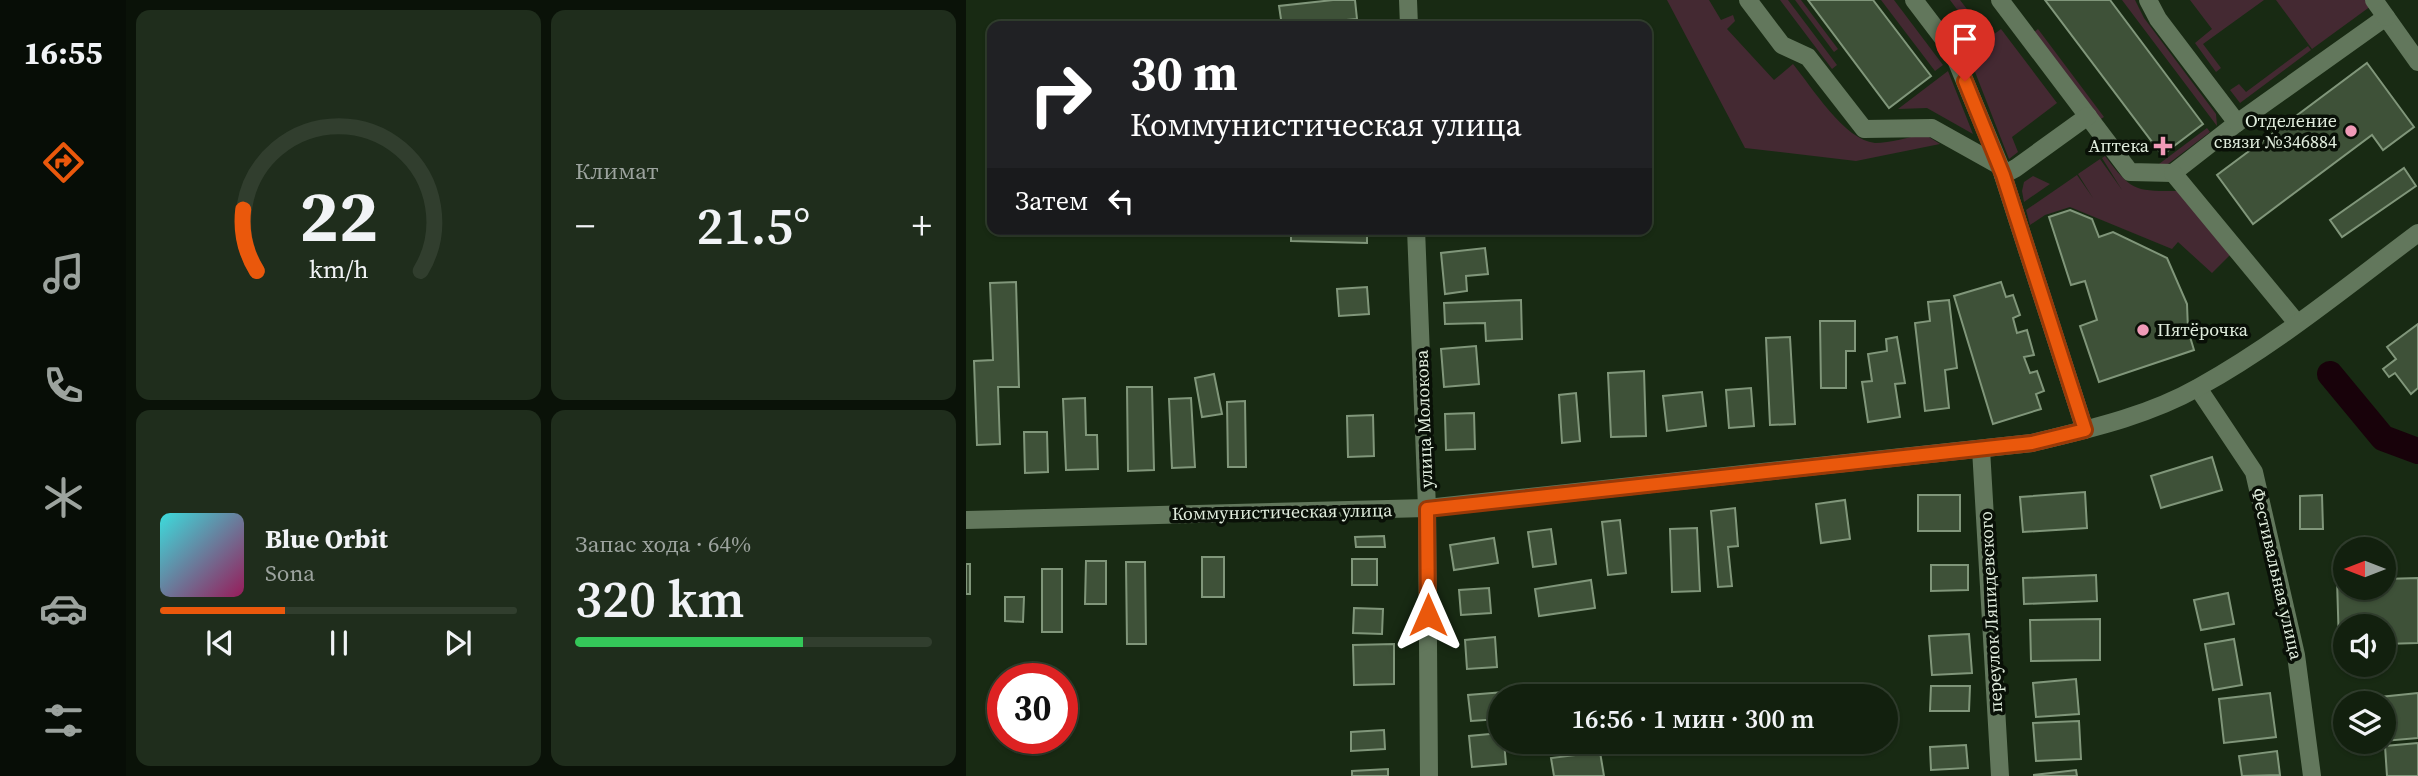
<!DOCTYPE html>
<html lang="ru">
<head>
<meta charset="utf-8">
<style>
  :root { --surface:#12200e; --page:#1f2d1c; --text:#f1f3f6; --muted:#9ca39e; --line:#313e2e; --accent:#ea580c }
  body { margin:0; font-family:"Source Serif 4",serif; background:var(--page); color:var(--text); height:100vh; display:flex; flex-direction:column; font-size:26px; white-space:nowrap }
  * { box-sizing:border-box; margin:0 }
  p { font-size:23px; color:var(--muted) }
  .icon { flex:none; width:38px; height:38px; fill:none; stroke:currentColor; stroke-width:2; stroke-linecap:round; stroke-linejoin:round }
  .map { position:relative; flex:1; overflow:hidden }
  .side { display:flex; flex-direction:column; gap:10px; padding:10px; background:#0a1208; width:840px }
  .side>* { flex:none }
  .guide { position:absolute; left:21px; top:21px; width:665px; height:214px; border-radius:14px; box-shadow:0 2px 5px #0004,0 0 0 2px var(--line); background:#202124; color:#fff; overflow:hidden }
  .needle { width:46px; rotate:270deg }
  .tools { position:absolute; left:1367px; top:537px; display:grid; gap:14px }
  .tools a { display:grid; place-items:center; width:63px; height:63px; border-radius:50%; background:var(--surface); box-shadow:0 2px 5px #0004,0 0 0 2px var(--line); font-size:35px }
  .speed { position:absolute; left:21px; top:663px; display:flex; gap:14px; font-size:35px; font-weight:700; text-align:center }
  .speed>* { display:grid; place-content:center; width:91px; height:91px; border-radius:50%; background:var(--surface); box-shadow:0 2px 5px #0004,0 0 0 2px var(--line); line-height:1 }
  .speed .limit { border:10px solid #d22; background:#fff; color:#111 }
  .pin { position:absolute; display:grid; place-items:center; width:60px; height:60px; color:#fff; margin:-72px -30px; border-radius:50% 50% 50% 0; rotate:-45deg; box-shadow:0 0 7px #0007 }
  .pin .icon { rotate:45deg }
  .me { position:absolute; width:77px; margin:-38px; rotate:0deg; stroke-linejoin:round; filter:drop-shadow(0 0 5px #0008) }
  .turn { display:flex; align-items:center; gap:24px; height:147px; padding:0 28px; font-size:32px }
  .turn .icon { width:91px; height:91px; stroke-width:2.5 }
  .turn b { display:block; font-size:49px; line-height:60px }
  .then { display:flex; align-items:center; height:66px; padding:0 28px; background:#0003; gap:14px; font-size:26px }
  .big { font-size:52px; font-weight:600; line-height:1.1 }
  .side .card { flex:1; display:flex; flex-direction:column; justify-content:center; gap:10px; min-width:0; padding:0 24px; border-radius:14px; background:var(--page) }
  .side .dial { align-items:center; gap:0 }
  .dial svg { height:182px; overflow:visible; fill:none; stroke:var(--line); stroke-width:7; stroke-linecap:round; text-anchor:middle }
  .dial text { fill:var(--text); stroke:none }
  .song { display:flex; align-items:center; gap:21px }
  .cover { width:84px; height:84px; border-radius:10px; background:linear-gradient(135deg,hsl(180 70% 55%),hsl(330 70% 35%)) }
  .played { height:7px; border-radius:4px; background:linear-gradient(90deg,var(--accent) 35%,var(--line) 35%) }
  .keys { display:flex; justify-content:space-around; direction:ltr }
  .heat { display:flex; justify-content:space-between; align-items:center; font-size:38px; direction:ltr }
  .charge { height:10px; border-radius:5px; background:linear-gradient(90deg,#34c759 64%,var(--line) 0) }
  .side .tiles { flex:1; display:grid; gap:10px; grid-template-columns:repeat(2,1fr) }
  .trip { position:absolute; left:522px; top:684px; width:410px; height:70px; border-radius:35px; background:var(--surface); box-shadow:0 2px 5px #0004,0 0 0 2px var(--line); font-weight:600; line-height:70px; text-align:center }
  main { display:flex; flex:1; min-height:0 }
  .tabs { display:flex; flex-direction:column; width:126px; justify-content:space-around; align-items:center; background:#070d06; color:var(--muted) }
  .tabs .icon { width:49px; height:49px }
  .tabs .current { color:var(--accent) }
  .tabs b { font-size:32px; color:var(--text) }
  .map>svg:first-child { display:block }
  .green { fill:#442932 }
  .lines { fill:none; stroke-linecap:round; stroke-linejoin:round }
  .canal { stroke:#18020a; stroke-width:26 }
  .building { fill:#3e5138; stroke:#80967a; stroke-width:2 }
  .minor { stroke:#62775c; stroke-width:18 }
  .route-casing { stroke:#983908; stroke-width:18 }
  .route { stroke:#ea580c; stroke-width:12 }
  .poi-dot { fill:#f09ab7; stroke:#091007; stroke-width:2.5 }
  .labels { text-anchor:middle; stroke-width:7; stroke-linejoin:round; paint-order:stroke }
  .poi-label { font-size:18px; fill:#e1edde; stroke:#091007; text-anchor:end }
  .street-label { font-size:18px; fill:#e1edde; stroke:#091007 }
</style>
</head>
<body>
<main>
<nav class="tabs">
<b>16:55</b>
<svg class="icon current" aria-label="directions" viewBox="0 0 24 24"><path d="M12 3l9 9-9 9-9-9zM9 14v-3h6M13 9l2 2-2 2"/></svg>
<svg class="icon" aria-label="music" viewBox="0 0 24 24"><path d="M9 18V5l10-2v13"/><circle cx="6" cy="18" r="3"/><circle cx="16" cy="16" r="3"/></svg>
<svg class="icon" aria-label="phone" viewBox="0 0 24 24"><path d="M5 4h4l2 5-3 2q2 4 5 5l2-3 5 2v4C11 20 4 13 5 4z"/></svg>
<svg class="icon" aria-label="climate" viewBox="0 0 24 24"><path d="M12 3v18M4 7l16 10M4 17L20 7"/></svg>
<svg class="icon" aria-label="car" viewBox="0 0 24 24"><path d="M5 17H2v-5l4-1 3-4h7l3 4 3 1v5h-3M9 17h6M6 11h13"/><circle cx="7" cy="17" r="2"/><circle cx="17" cy="17" r="2"/></svg>
<svg class="icon" aria-label="filters" viewBox="0 0 24 24"><path d="M4 7h16M4 17h16"/><circle cx="9" cy="7" r="2"/><circle cx="15" cy="17" r="2"/></svg>
</nav>
<section class="side">
<div class="tiles">
<div class="card dial"><svg viewBox="0 0 100 80">
<path d="M14 69A42 42 0 1 1 86 69"/>
<path d="M14 69A42 42 0 0 1 8 42" stroke="#ea580c"/>
<text x="50" y="56" font-size="32" font-weight="700">22</text>
<text x="50" y="72" font-size="11">km/h</text>
</svg></div>
<div class="card"><p>Климат</p>
<div class="heat"><a>−</a><b class="big">21.5°</b><a>+</a></div>
</div>
<div class="card">
<div class="song"><i class="cover"></i><div><b>Blue Orbit</b><p>Sona</p></div></div>
<div class="played"></div>
<div class="keys"><svg class="icon" aria-label="previous" viewBox="0 0 24 24"><path d="M18 5L8 12l10 7zM5 5v14"/></svg><svg class="icon" aria-label="pause" viewBox="0 0 24 24"><path d="M8 5v14M16 5v14"/></svg><svg class="icon" aria-label="next" viewBox="0 0 24 24"><path d="M6 5l10 7-10 7zM19 5v14"/></svg></div>
</div>
<div class="card"><p>Запас хода · 64%</p><b class="big">320 km</b><div class="charge"></div></div>
</div>
</section>
<div class="map">
<svg width="1452" height="776" viewBox="0 0 1452 776">
  <rect width="100%" height="100%" fill="#182a13"/>
  <!-- green -->
  <g class="green">
    <path d="M 701,0 L 743,0 L 755,20 L 767,15 L 769,21 L 761,29 L 808,80 L 827,64 C 846,87 878,140 909,143 C 924,143 943,137 958,134 L 974,144 L 890,161 L 779,148 Z"/>
    <polygon points="814,0 822,0 871,65 866,69"/>
    <polygon points="829,0 835,0 872,49 868,52"/>
    <polygon points="915,0 928,0 977,65 969,71"/>
    <polygon points="984,0 994,0 1023,38 1035,29 1091,103 1046,137 1052,152 1043,159 1002,54 1016,43"/>
    <polygon points="1156,0 1169,0 1178,18 1250,114 1251,126"/>
    <polygon points="1224,0 1298,0 1237,44 1255,68 1250,72 1229,43 1246,29"/>
    <polygon points="1310,0 1401,0 1405,6 1346,49"/>
    <polygon points="1072,29 1138,117 1133,120 1067,33"/>
    <polygon points="1342,46 1345,50 1274,103 1264,90 1273,84 1280,92"/>
    <polygon points="982,71 1007,134 961,108 932,109"/>
    <polygon points="1241,128 1244,132 1198,167 1189,167"/>
    <path d="M 1139,156 C 1166,192 1169,191 1213,191 L 1264,255 L 1246,273 L 1212,242 L 1206,249 L 1104,207 L 1079,215 L 1064,225 L 1060,210 L 1111,175 L 1127,198 L 1112,174 L 1134,159 L 1156,190 L 1136,158 Z"/>
    <polygon points="1067,176 1084,184 1058,202 1056,191 1058,182"/>
  </g>
  <g class="lines">
    <!-- canal -->
    <polyline class="canal" points="1364,374 1417,438 1452,451"/>
  </g>
  <!-- building -->
  <g class="building">
    <polygon points="367,0 389,0 391,19 316,26 313,6"/>
    <polygon points="842,0 907,0 965,76 923,108"/>
    <polygon points="1079,0 1144,0 1237,124 1196,155"/>
    <polygon points="1401,63 1448,127 1417,150 1406,135 1287,224 1251,175"/>
    <polygon points="1438,168 1450,186 1376,237 1364,220"/>
    <polygon points="1104,210 1126,219 1133,237 1147,232 1201,258 1221,304 1222,330 1228,350 1133,382 1114,326 1131,320 1119,281 1105,285 1083,217"/>
    <polygon points="325,229 401,229 401,243 325,241"/>
    <polygon points="519,248 522,274 500,276 501,291 479,294 475,253"/>
    <polygon points="50,282 53,387 32,387 34,444 11,445 8,361 27,360 24,283"/>
    <polygon points="1035,282 1040,297 1047,295 1054,315 1047,318 1051,333 1061,330 1068,355 1058,357 1064,373 1071,371 1078,391 1070,394 1075,409 1027,424 988,296"/>
    <polygon points="401,287 403,314 373,316 371,289"/>
    <polygon points="555,300 556,339 520,341 519,323 479,324 478,303"/>
    <polygon points="983,300 991,368 979,370 983,408 959,411 949,323 964,321 962,302"/>
    <polygon points="854,321 889,321 889,351 880,351 880,388 855,388"/>
    <polygon points="1452,324 1452,388 1445,394 1429,373 1423,377 1417,369 1430,359 1421,347"/>
    <polygon points="824,337 829,424 804,425 800,338"/>
    <polygon points="931,337 939,383 929,384 934,417 902,422 896,382 906,381 902,354 921,351 920,339"/>
    <polygon points="510,346 513,384 478,387 475,349"/>
    <polygon points="678,371 680,436 645,437 642,373"/>
    <polygon points="248,374 256,414 236,417 229,378"/>
    <polygon points="161,387 186,387 188,470 162,471"/>
    <polygon points="785,388 788,426 763,428 760,390"/>
    <polygon points="736,392 740,426 701,431 697,396"/>
    <polygon points="610,393 614,441 596,443 593,395"/>
    <polygon points="119,398 120,435 131,435 132,469 100,470 97,399"/>
    <polygon points="225,398 229,467 206,468 203,399"/>
    <polygon points="279,401 280,467 262,467 261,402"/>
    <polygon points="508,413 509,449 480,450 479,414"/>
    <polygon points="407,415 408,456 382,457 381,416"/>
    <polygon points="58,432 81,432 82,472 59,473"/>
    <polygon points="1246,457 1256,490 1195,508 1185,476"/>
    <polygon points="1119,492 1121,528 1057,532 1054,497"/>
    <rect x="952" y="495" width="42" height="36"/>
    <polygon points="1356,495 1357,529 1334,529 1334,496"/>
    <polygon points="879,500 884,539 855,543 850,504"/>
    <polygon points="769,508 772,546 762,547 766,586 752,587 745,511"/>
    <polygon points="654,520 660,573 642,575 636,522"/>
    <polygon points="731,528 734,591 706,592 704,529"/>
    <polygon points="585,529 590,564 567,567 562,532"/>
    <polygon points="418,536 419,547 390,547 389,537"/>
    <polygon points="528,538 532,563 488,570 484,545"/>
    <rect x="236" y="557" width="22" height="40"/>
    <rect x="386" y="559" width="25" height="26"/>
    <polygon points="120,561 140,561 140,604 119,604"/>
    <polygon points="160,562 179,562 180,644 161,644"/>
    <rect x="0" y="564" width="4" height="30"/>
    <polygon points="965,565 1002,565 1002,590 965,591"/>
    <rect x="76" y="569" width="20" height="63"/>
    <polygon points="1130,575 1131,601 1058,604 1057,578"/>
    <polygon points="1452,578 1452,643 1418,644 1418,626 1379,626 1379,645 1373,645 1371,580 1379,580 1379,588 1418,588 1418,579"/>
    <polygon points="625,580 629,608 573,616 569,589"/>
    <polygon points="523,588 525,613 495,615 493,590"/>
    <polygon points="1262,593 1268,624 1235,630 1228,600"/>
    <polygon points="39,597 58,597 57,622 39,621"/>
    <polygon points="388,608 417,609 416,634 387,633"/>
    <polygon points="1134,619 1134,660 1065,661 1064,620"/>
    <polygon points="1003,634 1006,673 966,675 963,636"/>
    <polygon points="529,637 531,667 501,669 499,640"/>
    <polygon points="1268,639 1276,685 1247,690 1239,644"/>
    <polygon points="428,644 428,684 388,685 387,645"/>
    <polygon points="1110,679 1113,714 1070,717 1067,683"/>
    <polygon points="965,686 1004,686 1003,711 964,711"/>
    <polygon points="538,692 539,696 534,696 534,719 505,721 502,695"/>
    <polygon points="1304,693 1310,737 1258,743 1253,699"/>
    <polygon points="1452,693 1452,738 1418,741 1418,704 1414,704 1414,697"/>
    <polygon points="1113,721 1115,759 1070,761 1067,723"/>
    <polygon points="418,730 419,749 385,751 385,732"/>
    <polygon points="534,733 534,742 538,742 540,764 506,767 503,736"/>
    <polygon points="1452,743 1452,776 1421,776 1419,746"/>
    <polygon points="1000,745 1002,768 965,770 964,747"/>
    <polygon points="1311,751 1314,775 1276,776 1273,756"/>
    <polygon points="634,752 638,776 588,776 585,758"/>
    <polygon points="422,769 422,776 386,776 386,771"/>
    <polygon points="1110,770 1111,776 1068,776 1068,775"/>
  </g>
  <g class="lines">
    <!-- minor -->
    <g class="minor">
      <polyline points="442,0 443,26"/>
      <polyline points="782,0 816,45 842,57 898,129 966,128 1034,166 1119,430"/>
      <polyline points="948,0 986,50 1034,166"/>
      <polyline points="1034,0 1164,172 1207,173 1271,123 1420,17 1452,62"/>
      <polyline points="1182,0 1192,19 1271,123"/>
      <polyline points="1408,0 1420,17"/>
      <polyline points="1207,173 1331,323"/>
      <polyline points="1037,175 1050,168 1122,116"/>
      <polyline points="450,229 461,508 463,776"/>
      <polyline points="1232,388 1288,472 1330,655 1346,776"/>
      <polyline points="1015,449 1034,776"/>
      <path d="M 0,520 L 461,508 L 1066,443 C 1123,429 1182,416 1233,387 C 1311,344 1381,286 1452,233"/>
    </g>
  </g>
  <g class="lines">
    <defs>
      <polyline id="route" points="462,615 461,509 1066,443 1119,430 1037,175 999,81"/>
    </defs>
    <!-- route casing -->
    <use href="#route" class="route-casing"/>
    <!-- route -->
    <use href="#route" class="route"/>
  </g>
  <!-- markers -->
  <g class="poi-dot">
    <circle cx="1385" cy="131" r="7"/>
    <path d="M1193.5 135.5h7v7h7v7h-7v7h-7v-7h-7v-7h7z"/>
    <circle cx="1177" cy="330" r="7"/>
  </g>
  <g class="labels">
    <!-- poi labels -->
    <g class="poi-label">
      <text x="1371" y="127">Отделение<tspan x="1371" dy="21">связи №346884</tspan></text>
      <text x="1183" y="152">Аптека</text>
      <text x="1191" y="336" text-anchor="start">Пятёрочка</text>
    </g>
    <!-- street labels -->
    <g class="street-label">
      <text transform="translate(458 419) rotate(-92)" y="6">улица Молокова</text>
      <text transform="translate(316 512) rotate(-1)" y="6">Коммунистическая улица</text>
      <text transform="translate(1311 574) rotate(77)" y="6">Фестивальная улица</text>
      <text transform="translate(1025 612) rotate(-93)" y="6">переулок Ляпидевского</text>
    </g>
  </g>
</svg>
<div class="tools">
<a><svg class="needle" viewBox="-14 -14 28 28"><path d="M0-13l5 13h-10z" fill="#e53935"/><path d="M0 13l5-13h-10z" fill="#9ca39e"/></svg></a>
<a><svg class="icon" aria-label="sound" viewBox="0 0 24 24"><path d="M4 9h4l5-4v14l-5-4H4zM17 9q2 3 0 6"/></svg></a>
<a><svg class="icon" aria-label="layers" viewBox="0 0 24 24"><path d="M12 4l9 5-9 5-9-5zM3 14l9 5 9-5"/></svg></a>
</div>
<div class="speed"><div class="limit">30</div></div>
<div class="pin" style="left:999px;top:81px;background:#d93025"><svg class="icon" aria-label="arrive" viewBox="0 0 24 24"><path d="M6 21V4h12l-3 4 3 4H6"/></svg></div>
<svg class="me" style="left:462px;top:615px" viewBox="-20 -20 40 40"><path d="M0-17L14 15 0 8-14 15z" fill="#ea580c" stroke="#fff" stroke-width="4"/></svg>
<div class="trip">16:56 · 1 мин · 300 m</div>
<div class="guide">
<div class="turn"><svg class="icon" aria-label="right" viewBox="0 0 24 24"><path d="M7 20v-9h11M14 6l5 5-5 5"/></svg><div><b>30 m</b>Коммунистическая улица</div></div>
<div class="then">Затем<svg class="icon" aria-label="left" viewBox="0 0 24 24"><path d="M17 20v-9H6M10 6l-5 5 5 5"/></svg></div>
</div>
</div>
</main>
</body>
</html>
